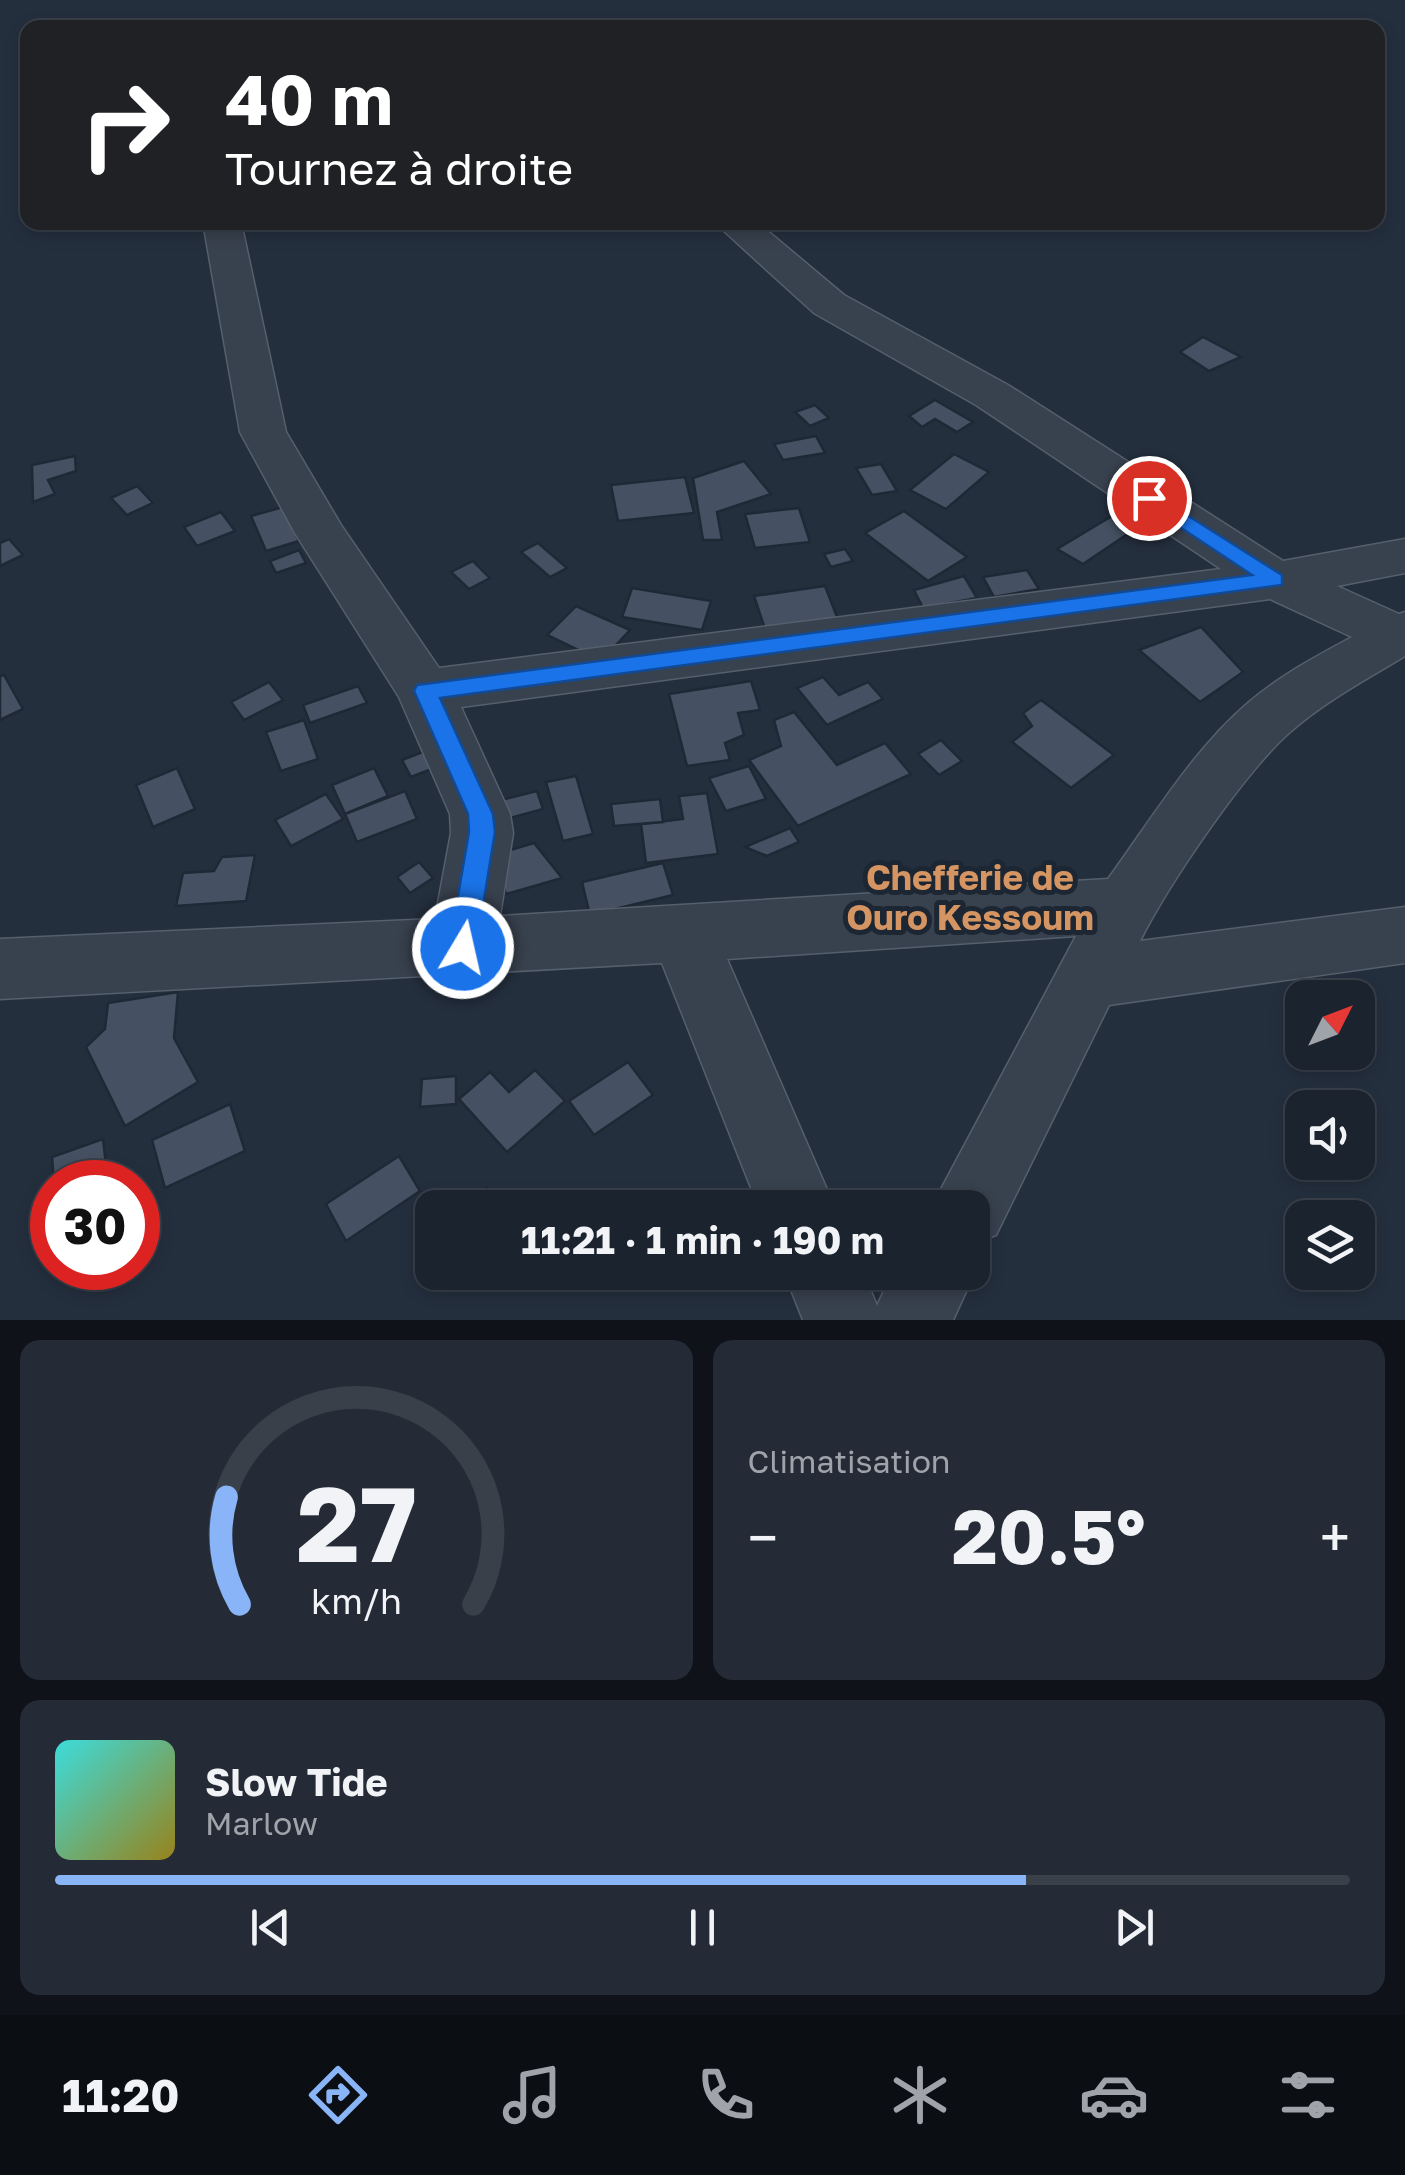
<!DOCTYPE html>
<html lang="fr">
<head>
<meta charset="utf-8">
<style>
  :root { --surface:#1b232e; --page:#242b36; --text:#f1f3f6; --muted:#a0a4aa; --line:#39404a; --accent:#8ab4f8 }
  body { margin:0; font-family:"Golos Text",sans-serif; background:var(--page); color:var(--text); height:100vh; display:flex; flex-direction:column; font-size:38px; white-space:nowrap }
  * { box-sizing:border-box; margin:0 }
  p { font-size:32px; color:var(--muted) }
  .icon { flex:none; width:55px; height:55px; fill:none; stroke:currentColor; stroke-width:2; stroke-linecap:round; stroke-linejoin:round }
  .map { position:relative; height:1320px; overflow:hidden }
  .drawer { display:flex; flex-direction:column; gap:20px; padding:20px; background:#0f1319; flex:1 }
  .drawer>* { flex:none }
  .guide { position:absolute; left:20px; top:20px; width:1365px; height:210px; border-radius:20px; box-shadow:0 5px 15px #0003,0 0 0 2px var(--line); background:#202124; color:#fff; overflow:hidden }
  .needle { width:65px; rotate:48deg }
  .buttons { position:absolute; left:1285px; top:980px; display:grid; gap:20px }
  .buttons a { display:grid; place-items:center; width:90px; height:90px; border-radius:20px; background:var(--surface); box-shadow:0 5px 15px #0003,0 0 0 2px var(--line); font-size:50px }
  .speed { position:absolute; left:30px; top:1160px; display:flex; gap:20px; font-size:50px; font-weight:700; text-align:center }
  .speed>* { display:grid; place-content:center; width:130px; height:130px; border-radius:50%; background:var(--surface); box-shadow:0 5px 15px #0003,0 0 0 2px var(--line); line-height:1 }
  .speed .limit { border:15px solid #d22; background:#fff; color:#111 }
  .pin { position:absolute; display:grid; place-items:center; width:85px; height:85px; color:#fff; margin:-42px; border:5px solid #fff; border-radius:50%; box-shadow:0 2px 10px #0007 }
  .me { position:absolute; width:110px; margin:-55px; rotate:9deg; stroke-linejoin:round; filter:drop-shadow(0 0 8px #0008) }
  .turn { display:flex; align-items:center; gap:35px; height:210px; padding:0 40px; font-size:45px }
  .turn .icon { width:130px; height:130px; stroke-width:2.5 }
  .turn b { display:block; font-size:70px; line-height:85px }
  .big { font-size:75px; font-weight:700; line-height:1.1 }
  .drawer .card { flex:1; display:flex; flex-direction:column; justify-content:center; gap:15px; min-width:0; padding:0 35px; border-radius:20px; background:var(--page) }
  .drawer .dial { align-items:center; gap:0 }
  .dial svg { height:260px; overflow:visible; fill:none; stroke:var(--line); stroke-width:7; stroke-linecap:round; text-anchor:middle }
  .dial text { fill:var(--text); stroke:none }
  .song { display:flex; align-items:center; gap:30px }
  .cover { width:120px; height:120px; border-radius:15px; background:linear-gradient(135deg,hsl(180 70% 55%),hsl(50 70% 35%)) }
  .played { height:10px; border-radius:5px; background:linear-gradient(90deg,var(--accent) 75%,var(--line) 75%) }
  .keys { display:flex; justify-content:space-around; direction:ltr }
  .heat { display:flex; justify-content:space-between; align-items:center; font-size:55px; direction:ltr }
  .drawer .tiles { flex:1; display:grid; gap:20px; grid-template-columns:1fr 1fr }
  .card:last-child { grid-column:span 2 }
  .trip { position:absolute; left:415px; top:1190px; width:575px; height:100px; border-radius:20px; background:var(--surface); box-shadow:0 5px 15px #0003,0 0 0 2px var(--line); font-weight:700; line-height:100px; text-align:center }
  .tabs { display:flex; height:160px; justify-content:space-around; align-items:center; background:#0b0e12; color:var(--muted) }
  .tabs .icon { width:70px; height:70px }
  .tabs .current { color:var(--accent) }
  .tabs b { font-size:45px; color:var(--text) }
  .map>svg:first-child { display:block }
  .building { fill:#455162; stroke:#1f2835; stroke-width:2.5 }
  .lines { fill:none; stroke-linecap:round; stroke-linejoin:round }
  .minor-casing { stroke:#565f6c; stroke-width:3 }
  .minor { fill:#38414e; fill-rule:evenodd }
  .route { fill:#1a73e8; stroke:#114b97; stroke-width:2.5 }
  .labels { text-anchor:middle; stroke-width:10; stroke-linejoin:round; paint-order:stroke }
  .quarter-label { font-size:35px; font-weight:bold; fill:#d59563; stroke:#1d2633 }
</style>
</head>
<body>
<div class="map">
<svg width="1405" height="1320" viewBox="0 0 1405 1320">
  <rect width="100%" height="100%" fill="#242f3e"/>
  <!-- building -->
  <g class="building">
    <polygon points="1203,337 1241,357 1209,371 1180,352"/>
    <polygon points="935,400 973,422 957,432 935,419 922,427 909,416"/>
    <polygon points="815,405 829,418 810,426 795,412"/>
    <polygon points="816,436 825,453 783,460 774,444"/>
    <polygon points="954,454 989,472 946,509 910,490"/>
    <polygon points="75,456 76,471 48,480 55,494 33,502 32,465"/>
    <polygon points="744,461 771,494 717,512 722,540 703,540 693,478"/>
    <polygon points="881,464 897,491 872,495 856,468"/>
    <polygon points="685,477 694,513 618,521 611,485"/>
    <polygon points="137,486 153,503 127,515 111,498"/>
    <polygon points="283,507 299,541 266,551 251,516"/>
    <polygon points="799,508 810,542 755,548 745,514"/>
    <polygon points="904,511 967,557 928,581 865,533"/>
    <polygon points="221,512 235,531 197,546 184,527"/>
    <polygon points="1112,516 1132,531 1083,564 1057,549"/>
    <polygon points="9,539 23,555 0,566 0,543"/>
    <polygon points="538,543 567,568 550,577 521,552"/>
    <polygon points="845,549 853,561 831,567 824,554"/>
    <polygon points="299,550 306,563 276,573 270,561"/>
    <polygon points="473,561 490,578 469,589 451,572"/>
    <polygon points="1027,570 1039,589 994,597 983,577"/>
    <polygon points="964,576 977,598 923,608 914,590"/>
    <polygon points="825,586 839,622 766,632 754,596"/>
    <polygon points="632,588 711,601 702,630 622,617"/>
    <polygon points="576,606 630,630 601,661 547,635"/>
    <polygon points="1201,627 1243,672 1200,702 1139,650"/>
    <polygon points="4,675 23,709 0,720 0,676"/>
    <polygon points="823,677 839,695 868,682 883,699 827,725 797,688"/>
    <polygon points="751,681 760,710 738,713 744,735 725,743 730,760 687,766 669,694"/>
    <polygon points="269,682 283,700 244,720 231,702"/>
    <polygon points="358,686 367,703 310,723 303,705"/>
    <polygon points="1041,700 1114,755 1071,788 1012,742 1032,726 1023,713"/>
    <polygon points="794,712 837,765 885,743 911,774 798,826 749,760 781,746 774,720"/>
    <polygon points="304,720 318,759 281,771 266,732"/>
    <polygon points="941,740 962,761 939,775 918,754"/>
    <polygon points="433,748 442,765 411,777 402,760"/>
    <polygon points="749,766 766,799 726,811 709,778"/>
    <polygon points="177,768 195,809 153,827 136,785"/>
    <polygon points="374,768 388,796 345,814 332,785"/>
    <polygon points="576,776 593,834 563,841 546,782"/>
    <polygon points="405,791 417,819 357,842 345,814"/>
    <polygon points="537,791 543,809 506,819 501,800"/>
    <polygon points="707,793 718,854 646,863 641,824 683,819 679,796"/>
    <polygon points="326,794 343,819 291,846 275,820"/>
    <polygon points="660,799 663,822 614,826 611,804"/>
    <polygon points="790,828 799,842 767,856 745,847"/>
    <polygon points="534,843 562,878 506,894 494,855"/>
    <polygon points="255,855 246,901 176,906 183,873 214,871 222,857"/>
    <polygon points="419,862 433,878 410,893 397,877"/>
    <polygon points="663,863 673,895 590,915 582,882"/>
    <polygon points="178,992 174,1038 198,1082 125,1126 86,1047 105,1029 108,1003"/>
    <polygon points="628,1062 653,1095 594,1135 569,1101"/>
    <polygon points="535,1070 565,1101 507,1152 459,1099 490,1072 509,1092"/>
    <polygon points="456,1076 456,1104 420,1107 422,1079"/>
    <polygon points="230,1104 245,1151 165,1188 152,1140"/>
    <polygon points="103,1139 108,1182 54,1182 52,1157"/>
    <polygon points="399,1156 420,1191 346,1241 326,1204"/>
    <polygon points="487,1188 502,1208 461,1208"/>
  </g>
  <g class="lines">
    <defs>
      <g id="minor">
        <path d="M 203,222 L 241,222 L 286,432 L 341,525 L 439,668 L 1221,569 L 976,405 L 814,313 L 714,222 L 757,222 L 844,295 L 1008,385 L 1283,561 L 1405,539 L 1405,573 L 1337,586 L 1399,614 L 1405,612 L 1405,656 C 1365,680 1324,702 1289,733 C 1243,774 1168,885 1140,941 L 1405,907 L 1405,963 L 1109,1005 L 996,1235 L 972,1244 L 972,1208 L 931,1208 L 1076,936 L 727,959 L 835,1208 L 759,1208 L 662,963 L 0,999 L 0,939 L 435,919 L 451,833 L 450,814 L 399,697 L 295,533 L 240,432 ZM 1270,599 L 1352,637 C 1315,657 1279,676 1248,703 C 1192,751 1151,820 1108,879 L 500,916 L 513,833 L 510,814 L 461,707 Z"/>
        <polygon points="972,1266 975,1272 953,1320 803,1320 784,1272 863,1272 877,1306 893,1272 972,1272"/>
      </g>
    </defs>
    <!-- minor casing -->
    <use href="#minor" class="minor-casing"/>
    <!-- minor -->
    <use href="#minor" class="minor"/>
  </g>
  <!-- route -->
  <polygon class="route" points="1149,491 1282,575 1282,585 440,698 493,814 495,832 476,948 472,956 453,956 449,948 469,832 468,814 414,691 417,685 1252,575 1142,502 1139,498"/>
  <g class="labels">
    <!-- quarter labels -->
    <g class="quarter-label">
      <text x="970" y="890">Chefferie de<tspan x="970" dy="40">Ouro Kessoum</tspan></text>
    </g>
  </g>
</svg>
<div class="buttons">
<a><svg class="needle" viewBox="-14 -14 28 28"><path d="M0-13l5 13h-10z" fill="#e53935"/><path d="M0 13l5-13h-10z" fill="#a0a4aa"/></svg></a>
<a><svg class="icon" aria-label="sound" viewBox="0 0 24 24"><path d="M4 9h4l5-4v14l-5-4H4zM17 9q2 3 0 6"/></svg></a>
<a><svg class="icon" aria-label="layers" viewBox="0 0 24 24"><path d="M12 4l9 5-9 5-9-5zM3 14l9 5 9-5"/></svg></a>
</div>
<div class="speed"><div class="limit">30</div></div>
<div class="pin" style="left:1149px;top:498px;background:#d93025"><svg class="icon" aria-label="arrive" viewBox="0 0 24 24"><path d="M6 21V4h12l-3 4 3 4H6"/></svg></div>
<svg class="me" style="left:463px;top:948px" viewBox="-20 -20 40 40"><circle r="17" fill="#1a73e8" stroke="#fff" stroke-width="3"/><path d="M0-11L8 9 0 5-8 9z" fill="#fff"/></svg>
<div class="trip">11:21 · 1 min · 190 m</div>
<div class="guide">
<div class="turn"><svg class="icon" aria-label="right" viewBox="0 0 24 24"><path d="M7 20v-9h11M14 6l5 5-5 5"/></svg><div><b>40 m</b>Tournez à droite</div></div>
</div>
</div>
<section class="drawer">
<div class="tiles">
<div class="card dial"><svg viewBox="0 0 100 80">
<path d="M14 69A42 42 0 1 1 86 69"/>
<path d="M14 69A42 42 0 0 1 10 36" stroke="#8ab4f8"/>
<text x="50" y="56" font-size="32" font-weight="700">27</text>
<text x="50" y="72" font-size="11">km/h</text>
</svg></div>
<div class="card"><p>Climatisation</p>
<div class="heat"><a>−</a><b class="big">20.5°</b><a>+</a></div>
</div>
<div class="card">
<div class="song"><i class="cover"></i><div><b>Slow Tide</b><p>Marlow</p></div></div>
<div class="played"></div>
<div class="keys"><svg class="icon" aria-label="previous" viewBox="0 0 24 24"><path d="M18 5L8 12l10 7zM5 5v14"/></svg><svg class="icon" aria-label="pause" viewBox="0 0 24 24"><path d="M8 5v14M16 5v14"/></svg><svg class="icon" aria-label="next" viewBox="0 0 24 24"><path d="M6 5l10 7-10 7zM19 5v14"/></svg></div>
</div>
</div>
</section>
<nav class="tabs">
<b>11:20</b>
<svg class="icon current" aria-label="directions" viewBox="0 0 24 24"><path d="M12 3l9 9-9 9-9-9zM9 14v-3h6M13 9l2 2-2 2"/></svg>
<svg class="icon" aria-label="music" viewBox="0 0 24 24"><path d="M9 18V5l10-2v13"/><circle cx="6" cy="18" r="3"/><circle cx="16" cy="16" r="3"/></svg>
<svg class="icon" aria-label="phone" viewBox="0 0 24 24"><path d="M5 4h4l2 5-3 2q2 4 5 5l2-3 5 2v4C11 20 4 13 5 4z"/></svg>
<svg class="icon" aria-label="climate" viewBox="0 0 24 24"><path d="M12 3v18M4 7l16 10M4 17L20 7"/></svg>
<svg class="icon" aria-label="car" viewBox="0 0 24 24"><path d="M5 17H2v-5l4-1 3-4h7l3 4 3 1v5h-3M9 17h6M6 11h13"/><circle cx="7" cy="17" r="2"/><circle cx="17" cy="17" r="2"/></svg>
<svg class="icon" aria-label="filters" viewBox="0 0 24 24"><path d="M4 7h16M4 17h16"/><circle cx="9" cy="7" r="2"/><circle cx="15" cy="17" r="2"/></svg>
</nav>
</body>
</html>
